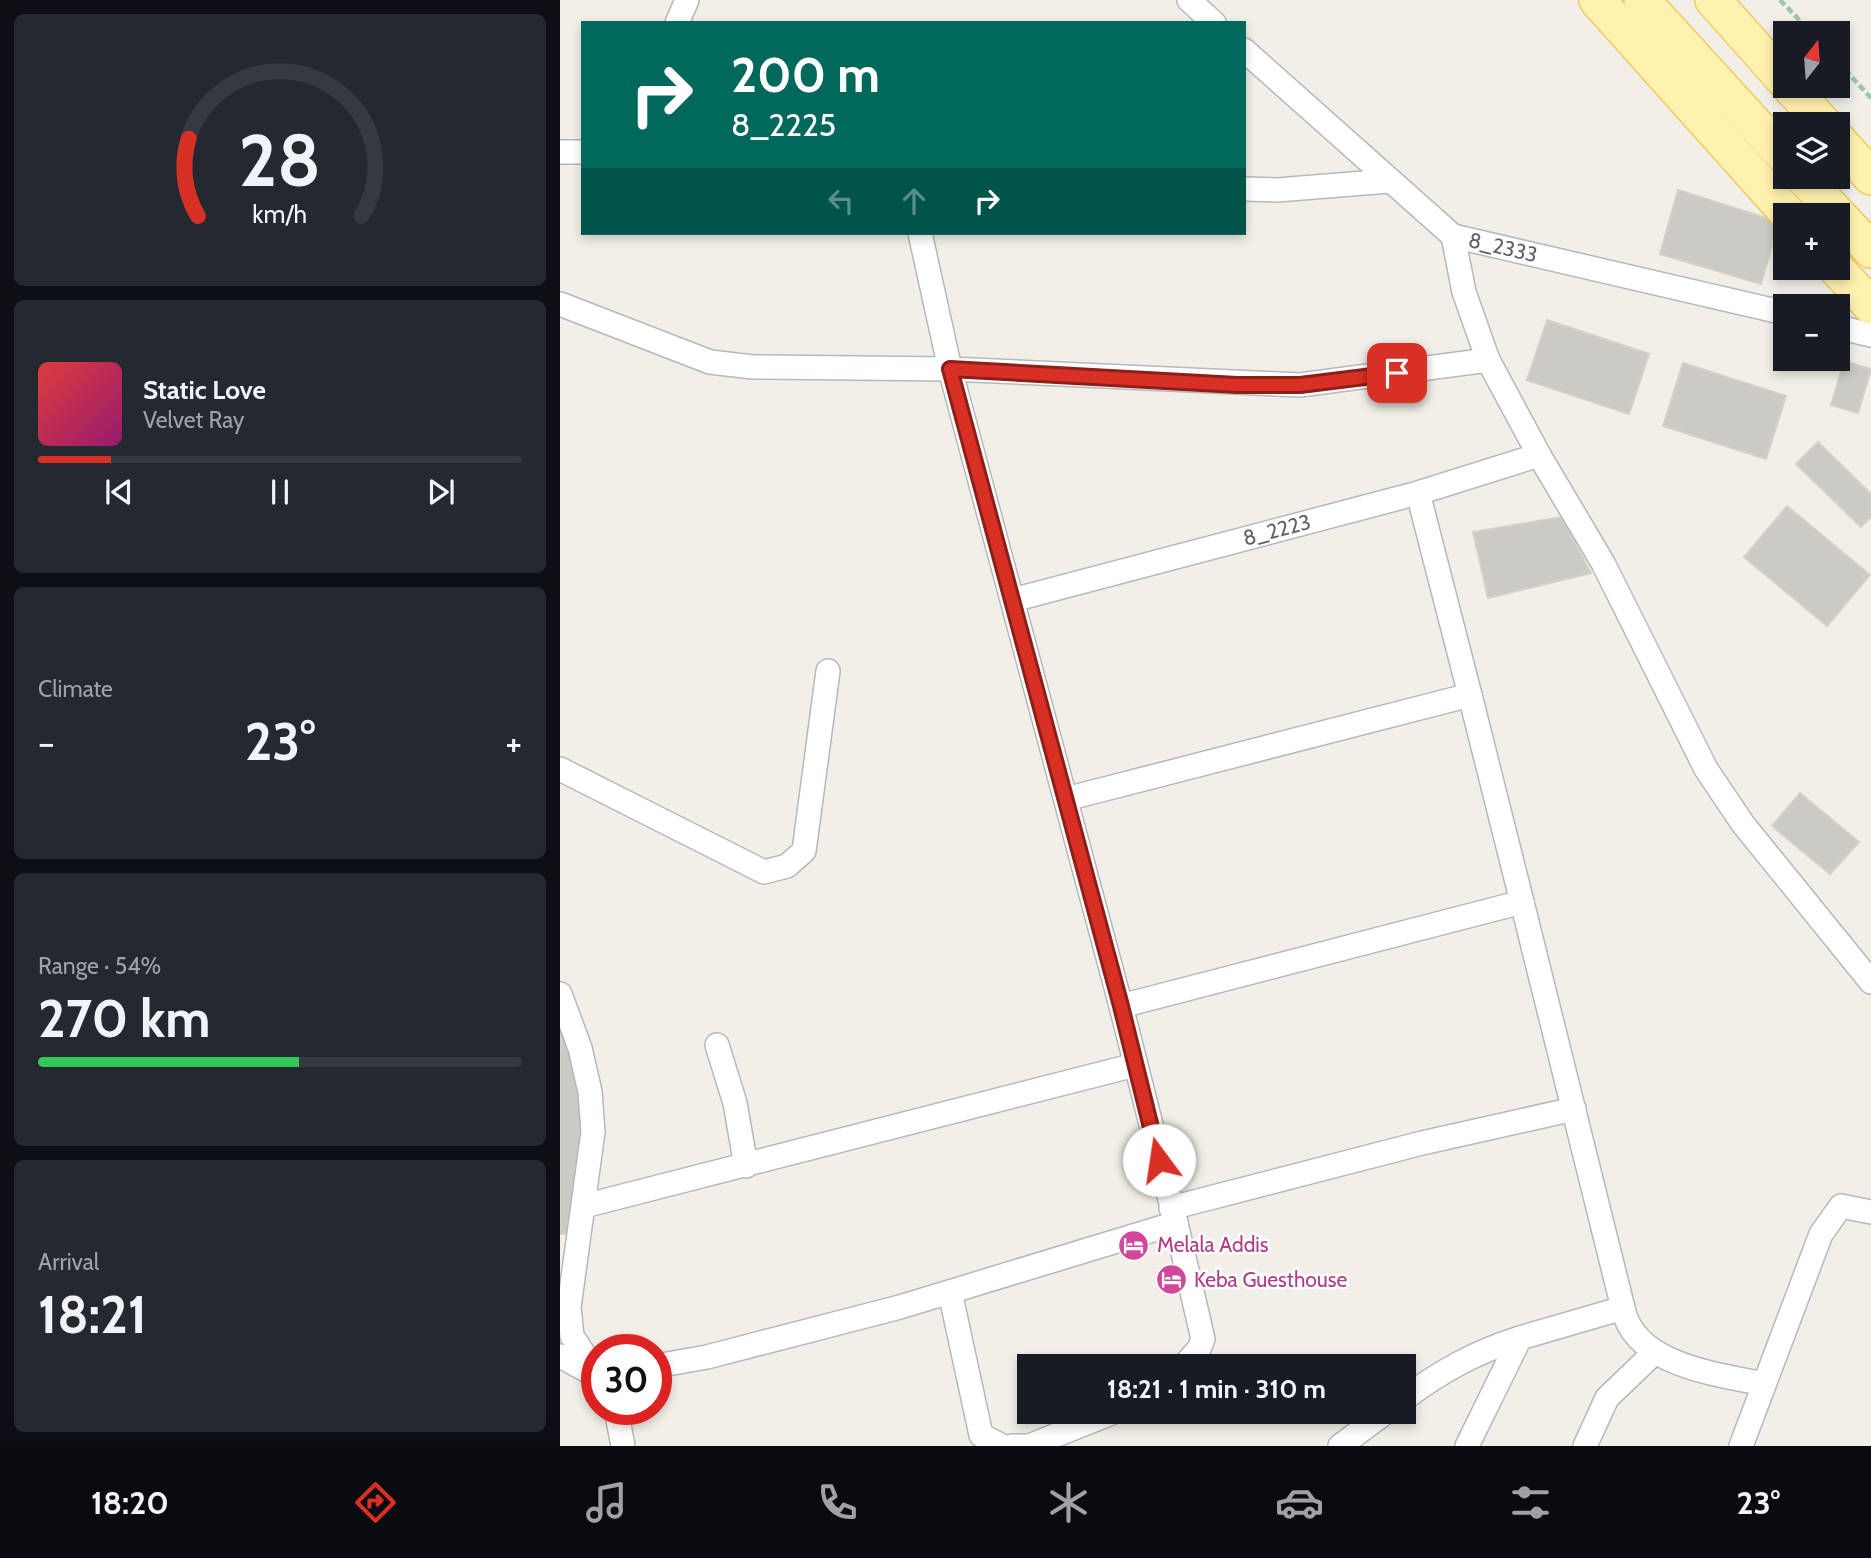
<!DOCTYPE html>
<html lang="en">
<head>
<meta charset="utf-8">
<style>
  :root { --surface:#171b24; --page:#242831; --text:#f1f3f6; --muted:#9ea1a6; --line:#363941; --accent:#d93025 }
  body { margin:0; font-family:Cabin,sans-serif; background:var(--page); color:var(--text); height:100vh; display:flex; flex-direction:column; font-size:26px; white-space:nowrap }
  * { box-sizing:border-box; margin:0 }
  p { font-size:23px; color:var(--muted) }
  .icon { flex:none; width:38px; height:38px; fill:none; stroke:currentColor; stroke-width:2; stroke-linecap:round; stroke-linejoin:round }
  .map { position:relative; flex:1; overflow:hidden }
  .details { display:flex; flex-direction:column; gap:14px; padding:14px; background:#0d0f14; width:560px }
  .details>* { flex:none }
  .banner { position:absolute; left:21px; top:21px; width:665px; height:214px; border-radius:0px; box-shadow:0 4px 10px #0003; background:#00695c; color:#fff; overflow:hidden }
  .needle { width:46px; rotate:17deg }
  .controls { position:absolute; left:1213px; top:21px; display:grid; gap:14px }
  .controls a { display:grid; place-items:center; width:77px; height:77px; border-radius:0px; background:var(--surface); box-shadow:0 4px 10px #0003; font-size:35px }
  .speed { position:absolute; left:21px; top:1334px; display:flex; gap:14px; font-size:35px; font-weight:700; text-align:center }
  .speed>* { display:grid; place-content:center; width:91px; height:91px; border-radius:50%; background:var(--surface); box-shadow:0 4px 10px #0003; line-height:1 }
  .speed .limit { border:10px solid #d22; background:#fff; color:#111 }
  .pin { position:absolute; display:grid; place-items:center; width:60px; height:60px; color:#fff; margin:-30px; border-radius:14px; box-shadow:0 4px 10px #0006 }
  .me { position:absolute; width:77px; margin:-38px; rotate:346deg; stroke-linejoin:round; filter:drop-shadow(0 0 5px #0008) }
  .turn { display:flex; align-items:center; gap:24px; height:147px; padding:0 35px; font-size:32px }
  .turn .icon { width:91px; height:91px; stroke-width:2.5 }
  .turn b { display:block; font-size:49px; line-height:60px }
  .lanes { display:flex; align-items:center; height:66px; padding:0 35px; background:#0003; justify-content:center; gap:35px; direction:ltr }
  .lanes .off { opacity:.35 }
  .big { font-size:52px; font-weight:700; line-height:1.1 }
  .details .widget { flex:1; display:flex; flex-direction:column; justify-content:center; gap:10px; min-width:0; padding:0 24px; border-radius:10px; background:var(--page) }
  .details .dial { align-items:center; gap:0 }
  .dial svg { height:182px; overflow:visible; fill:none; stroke:var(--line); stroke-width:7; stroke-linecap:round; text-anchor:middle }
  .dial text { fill:var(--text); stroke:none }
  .song { display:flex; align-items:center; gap:21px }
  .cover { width:84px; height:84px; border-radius:10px; background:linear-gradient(135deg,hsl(0 70% 55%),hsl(320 70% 35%)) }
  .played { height:7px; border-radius:4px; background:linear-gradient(90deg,var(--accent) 15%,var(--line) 15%) }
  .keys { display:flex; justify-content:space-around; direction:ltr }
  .heat { display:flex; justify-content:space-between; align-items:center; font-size:38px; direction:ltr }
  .charge { height:10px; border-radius:5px; background:linear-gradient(90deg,#34c759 54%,var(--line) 0) }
  .trip { position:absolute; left:457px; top:1354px; width:399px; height:70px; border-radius:0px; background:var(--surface); box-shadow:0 4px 10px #0003; font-weight:700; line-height:70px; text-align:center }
  .tab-bar { display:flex; height:112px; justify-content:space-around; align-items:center; background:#090b0e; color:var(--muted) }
  .tab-bar .icon { width:49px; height:49px }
  .tab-bar .current { color:var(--accent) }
  .tab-bar b { font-size:32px; color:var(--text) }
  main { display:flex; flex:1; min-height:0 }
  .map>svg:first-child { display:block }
  .building { fill:#cccac5; stroke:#d6d1c6; stroke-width:2 }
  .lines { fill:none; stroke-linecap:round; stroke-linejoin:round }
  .street-casing { stroke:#b5b8bc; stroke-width:26 }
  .primary-casing { stroke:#f2c960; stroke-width:38 }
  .path { stroke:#9cc7a9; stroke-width:4.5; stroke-dasharray:7 3.5; stroke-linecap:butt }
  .street { stroke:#fff; stroke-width:23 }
  .primary { stroke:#fff2af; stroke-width:35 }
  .route-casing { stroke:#8d1f18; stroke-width:18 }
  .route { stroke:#d93025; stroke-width:12 }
  .labels { text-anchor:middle; stroke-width:5; stroke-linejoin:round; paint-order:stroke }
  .street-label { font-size:21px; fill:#5f6368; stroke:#fff }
  .hotel-label { font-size:21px; fill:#b23c85; stroke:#fff; text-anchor:start }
</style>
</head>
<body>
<main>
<section class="details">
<div class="widget dial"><svg viewBox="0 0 100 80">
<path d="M14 69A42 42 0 1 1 86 69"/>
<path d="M14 69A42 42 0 0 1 10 35" stroke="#d93025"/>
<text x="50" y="56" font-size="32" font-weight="700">28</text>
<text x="50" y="72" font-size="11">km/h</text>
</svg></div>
<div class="widget">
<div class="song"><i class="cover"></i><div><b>Static Love</b><p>Velvet Ray</p></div></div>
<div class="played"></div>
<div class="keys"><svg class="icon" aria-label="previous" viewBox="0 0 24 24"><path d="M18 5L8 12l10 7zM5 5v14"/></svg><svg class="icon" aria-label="pause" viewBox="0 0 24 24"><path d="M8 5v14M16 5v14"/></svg><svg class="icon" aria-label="next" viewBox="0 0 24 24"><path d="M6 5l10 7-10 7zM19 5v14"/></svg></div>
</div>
<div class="widget"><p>Climate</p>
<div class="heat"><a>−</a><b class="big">23°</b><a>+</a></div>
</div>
<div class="widget"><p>Range · 54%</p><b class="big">270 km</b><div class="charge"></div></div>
<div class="widget"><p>Arrival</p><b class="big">18:21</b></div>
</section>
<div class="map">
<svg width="1311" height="1446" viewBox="0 0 1311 1446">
  <rect width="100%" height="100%" fill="#f1efe8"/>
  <!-- building -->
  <g class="building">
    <polygon points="1118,190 1219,222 1201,284 1100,254"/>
    <polygon points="987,320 1089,354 1069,414 967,380"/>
    <polygon points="1284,361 1311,369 1298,413 1271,405"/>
    <polygon points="1123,363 1226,396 1206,459 1103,426"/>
    <polygon points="1258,442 1311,494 1311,517 1301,527 1236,464"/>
    <polygon points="1227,506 1310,575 1267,626 1184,557"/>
    <polygon points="1001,517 1031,573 928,598 913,532"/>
    <polygon points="1240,793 1299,842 1270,874 1212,826"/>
    <polygon points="0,1018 21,1072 25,1114 14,1233 0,1234"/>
  </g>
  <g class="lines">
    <defs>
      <g id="street">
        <polyline points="629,0 654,23"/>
        <polyline points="117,23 127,0"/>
        <path id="s1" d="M 684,50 L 893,236 L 1225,313"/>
        <polyline points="0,152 23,152"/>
        <polyline points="684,189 717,190 829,181"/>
        <polyline points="893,236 904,292 928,360 979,455 1043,563 1146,769 1183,824 1311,982"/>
        <polyline points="0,304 150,362 193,367 390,369 740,385 928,360"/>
        <polyline points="1278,327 1311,335"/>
        <polyline points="858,493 910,695"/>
        <path id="s2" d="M 453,600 L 858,493 L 979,455"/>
        <polyline points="0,769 204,872 227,866 244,851 268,671"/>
        <polyline points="506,799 910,695 962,902 561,1006"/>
        <polyline points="0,994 20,1048 30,1092 33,1132 9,1307 12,1336 37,1374"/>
        <polyline points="157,1045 175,1103 186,1166"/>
        <polyline points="24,1206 575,1065"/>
        <polyline points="611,1208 862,1143 1014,1109"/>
        <polyline points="616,1223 643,1339 639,1349 623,1367"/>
        <polyline points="390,1292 421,1435 442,1446"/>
        <path d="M 1063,1308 C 1074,1365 1156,1374 1204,1384"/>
        <polyline points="0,1356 37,1376"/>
        <polyline points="96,1366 147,1357 340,1307 616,1223 561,1006 390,369 360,233"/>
        <path d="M 844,1399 C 881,1371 916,1352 960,1338"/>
        <polyline points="56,1409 63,1446"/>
        <polyline points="452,1446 469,1446 554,1412"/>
        <polyline points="780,1446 826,1412"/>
        <polyline points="907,1446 960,1338 1063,1308 962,902"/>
        <polyline points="1025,1446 1047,1398 1095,1352"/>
        <polyline points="1181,1446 1261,1234 1281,1206 1311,1212"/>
      </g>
      <g id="primary">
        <polyline points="1037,0 1229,215"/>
        <polyline points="1082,0 1225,157"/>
        <polyline points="1153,0 1225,81"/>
        <polyline points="1229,86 1264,124"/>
        <polyline points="1278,140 1311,177"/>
        <polyline points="1243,177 1311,250"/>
        <polyline points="1276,268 1311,306"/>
      </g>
    </defs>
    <!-- street casing -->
    <use href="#street" class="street-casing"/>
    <!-- primary casing -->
    <use href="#primary" class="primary-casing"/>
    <!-- path -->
    <g class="path">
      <polyline points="1220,0 1252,33"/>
      <polyline points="1278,62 1311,98"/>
    </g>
    <!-- street -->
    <use href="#street" class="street"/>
    <!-- primary -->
    <use href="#primary" class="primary"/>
  </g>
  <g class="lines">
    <defs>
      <polyline id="route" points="599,1160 561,1006 390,369 677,385 740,385 837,373"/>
    </defs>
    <!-- route casing -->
    <use href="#route" class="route-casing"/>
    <!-- route -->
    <use href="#route" class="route"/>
  </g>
  <!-- icons -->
  <defs>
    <symbol id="hotel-disc" viewBox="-11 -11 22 22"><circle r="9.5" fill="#d1479c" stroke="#fff"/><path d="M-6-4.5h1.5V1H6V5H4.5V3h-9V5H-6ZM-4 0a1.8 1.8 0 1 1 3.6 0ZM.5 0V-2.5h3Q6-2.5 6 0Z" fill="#fff"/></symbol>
  </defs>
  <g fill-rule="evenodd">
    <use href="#hotel-disc" x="556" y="1228" width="35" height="35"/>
    <use href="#hotel-disc" x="594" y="1262" width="35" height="35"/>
  </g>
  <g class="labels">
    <!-- street labels -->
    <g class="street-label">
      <text dy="7" stroke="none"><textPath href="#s1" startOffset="331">8_2333</textPath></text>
      <text dy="7" stroke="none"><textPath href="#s2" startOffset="273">8_2223</textPath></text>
    </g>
    <!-- hotel labels -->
    <g class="hotel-label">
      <text x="597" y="1252">Melala Addis</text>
      <text x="634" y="1287">Keba Guesthouse</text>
    </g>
  </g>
</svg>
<div class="controls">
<a><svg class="needle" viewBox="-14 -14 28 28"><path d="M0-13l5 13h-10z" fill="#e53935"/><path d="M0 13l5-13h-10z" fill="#9ea1a6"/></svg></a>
<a><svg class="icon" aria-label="layers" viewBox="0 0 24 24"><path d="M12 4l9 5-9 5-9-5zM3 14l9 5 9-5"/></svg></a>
<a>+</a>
<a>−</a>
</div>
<div class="speed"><div class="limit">30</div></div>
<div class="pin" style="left:837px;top:373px;background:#d93025"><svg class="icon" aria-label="arrive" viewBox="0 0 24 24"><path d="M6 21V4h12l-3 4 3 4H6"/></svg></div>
<svg class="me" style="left:599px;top:1160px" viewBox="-20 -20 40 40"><circle r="19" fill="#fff"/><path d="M0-13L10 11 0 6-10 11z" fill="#d93025"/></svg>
<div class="trip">18:21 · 1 min · 310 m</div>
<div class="banner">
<div class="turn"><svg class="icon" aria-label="right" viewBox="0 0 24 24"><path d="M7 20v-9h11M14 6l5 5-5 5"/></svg><div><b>200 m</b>8_2225</div></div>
<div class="lanes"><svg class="icon off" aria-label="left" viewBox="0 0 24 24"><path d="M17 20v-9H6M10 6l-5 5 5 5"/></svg><svg class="icon off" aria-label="ahead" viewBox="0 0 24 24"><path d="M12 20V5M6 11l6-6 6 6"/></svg><svg class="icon" aria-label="right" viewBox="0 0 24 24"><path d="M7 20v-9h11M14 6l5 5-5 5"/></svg></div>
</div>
</div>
</main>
<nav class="tab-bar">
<b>18:20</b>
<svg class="icon current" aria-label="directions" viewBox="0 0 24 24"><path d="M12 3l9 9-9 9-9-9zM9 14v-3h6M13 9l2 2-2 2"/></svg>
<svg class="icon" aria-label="music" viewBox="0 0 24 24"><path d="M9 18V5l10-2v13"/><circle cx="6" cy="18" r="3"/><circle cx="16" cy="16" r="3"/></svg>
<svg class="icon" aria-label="phone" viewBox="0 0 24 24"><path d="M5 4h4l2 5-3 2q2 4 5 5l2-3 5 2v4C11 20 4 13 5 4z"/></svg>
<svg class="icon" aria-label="climate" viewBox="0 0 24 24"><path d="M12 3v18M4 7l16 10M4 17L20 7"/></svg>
<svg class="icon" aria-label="car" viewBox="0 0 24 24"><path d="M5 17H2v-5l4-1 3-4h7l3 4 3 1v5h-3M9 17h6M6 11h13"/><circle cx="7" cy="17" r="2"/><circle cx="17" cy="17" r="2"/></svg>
<svg class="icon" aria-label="filters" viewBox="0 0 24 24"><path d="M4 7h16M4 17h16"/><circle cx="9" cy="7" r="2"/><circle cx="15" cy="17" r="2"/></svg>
<b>23°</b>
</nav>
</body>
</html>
